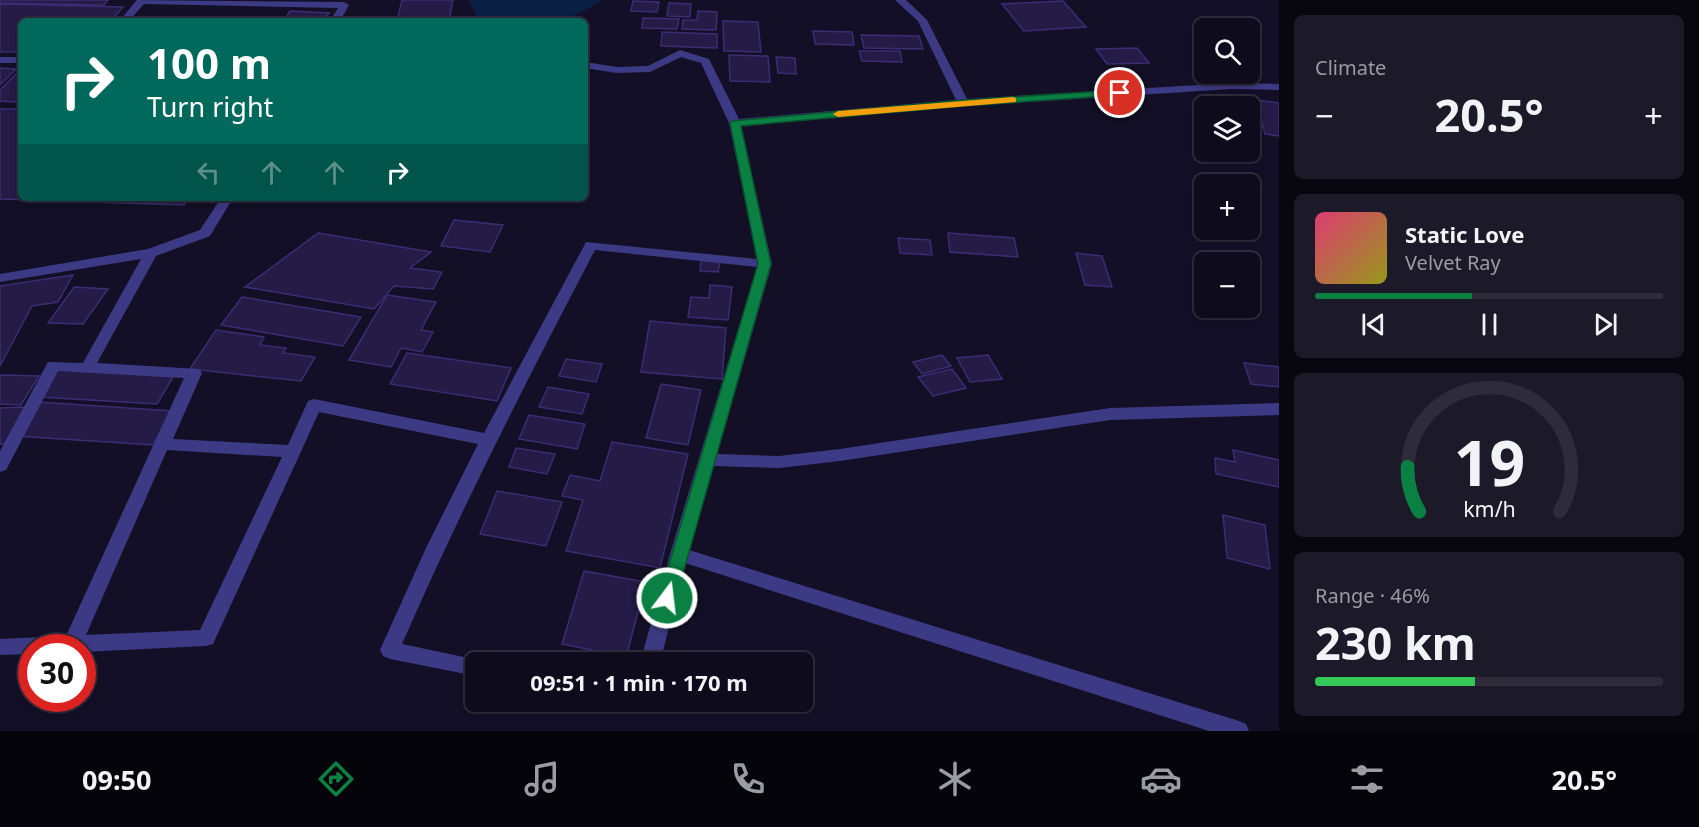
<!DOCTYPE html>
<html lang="en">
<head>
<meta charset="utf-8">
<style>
  :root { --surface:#0e0b1c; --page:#1c1929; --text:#f1f3f6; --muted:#9b9ba3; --line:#2e2b3b; --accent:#0b8043 }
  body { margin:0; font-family:"Noto Sans",sans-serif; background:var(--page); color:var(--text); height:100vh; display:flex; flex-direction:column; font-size:22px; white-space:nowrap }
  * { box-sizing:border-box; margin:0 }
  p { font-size:20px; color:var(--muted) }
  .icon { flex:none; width:33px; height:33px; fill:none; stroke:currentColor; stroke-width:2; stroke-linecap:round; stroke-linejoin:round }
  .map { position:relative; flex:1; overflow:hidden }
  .drawer { display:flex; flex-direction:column; gap:15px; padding:15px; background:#08060f; width:420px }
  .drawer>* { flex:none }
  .guide { position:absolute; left:18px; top:18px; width:570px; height:183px; border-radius:9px; box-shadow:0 3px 9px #0003,0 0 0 2px var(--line); background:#00695c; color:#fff; overflow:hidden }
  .buttons { position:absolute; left:1194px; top:18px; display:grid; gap:12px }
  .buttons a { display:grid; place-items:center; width:66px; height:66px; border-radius:9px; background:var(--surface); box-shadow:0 3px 9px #0003,0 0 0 2px var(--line); font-size:30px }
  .speed { position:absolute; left:18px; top:634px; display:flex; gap:12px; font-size:30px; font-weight:700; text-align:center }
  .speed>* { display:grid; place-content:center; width:78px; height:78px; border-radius:50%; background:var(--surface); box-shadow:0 3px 9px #0003,0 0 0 2px var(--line); line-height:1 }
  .speed .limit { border:9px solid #d22; background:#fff; color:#111 }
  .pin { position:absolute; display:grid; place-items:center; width:51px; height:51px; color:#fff; margin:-26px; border:3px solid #fff; border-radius:50%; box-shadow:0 2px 6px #0007 }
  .me { position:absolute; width:66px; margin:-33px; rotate:15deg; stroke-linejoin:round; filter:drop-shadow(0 0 4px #0008) }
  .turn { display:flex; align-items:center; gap:21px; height:126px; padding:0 30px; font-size:27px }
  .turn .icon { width:78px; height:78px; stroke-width:2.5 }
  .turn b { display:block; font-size:42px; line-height:51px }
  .lanes { display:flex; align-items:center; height:57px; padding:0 30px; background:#0003; justify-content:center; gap:30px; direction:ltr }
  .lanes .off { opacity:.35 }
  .big { font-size:45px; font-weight:700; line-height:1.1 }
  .drawer .widget { flex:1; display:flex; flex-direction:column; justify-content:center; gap:9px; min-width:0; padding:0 21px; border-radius:9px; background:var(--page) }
  .drawer .dial { align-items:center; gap:0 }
  .dial svg { height:156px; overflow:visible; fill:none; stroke:var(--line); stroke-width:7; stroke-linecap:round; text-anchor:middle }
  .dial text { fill:var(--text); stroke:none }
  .song { display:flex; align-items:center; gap:18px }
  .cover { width:72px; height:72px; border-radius:9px; background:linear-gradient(135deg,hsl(340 70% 55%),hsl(60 70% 35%)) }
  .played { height:6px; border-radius:3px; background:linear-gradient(90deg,var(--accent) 45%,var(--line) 45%) }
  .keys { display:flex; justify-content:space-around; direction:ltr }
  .heat { display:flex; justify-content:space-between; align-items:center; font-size:33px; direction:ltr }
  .charge { height:9px; border-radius:4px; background:linear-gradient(90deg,#34c759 46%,var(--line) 0) }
  .trip { position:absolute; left:465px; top:652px; width:348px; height:60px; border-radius:9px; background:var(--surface); box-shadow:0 3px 9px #0003,0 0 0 2px var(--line); font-weight:700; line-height:60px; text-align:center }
  .tab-bar { display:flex; height:96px; justify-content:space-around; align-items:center; background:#06040b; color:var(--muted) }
  .tab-bar .icon { width:42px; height:42px }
  .tab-bar .on { color:var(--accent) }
  .tab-bar b { font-size:27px; color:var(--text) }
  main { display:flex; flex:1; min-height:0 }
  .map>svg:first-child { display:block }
  .water { fill:#0a1f44 }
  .building { fill:#241b47; stroke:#3b2d73; stroke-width:1.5 }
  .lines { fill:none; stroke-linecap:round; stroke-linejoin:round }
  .minor { fill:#3d3a85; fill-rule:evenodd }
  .route { fill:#0b8043; stroke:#07532c; stroke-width:1.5 }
  .slow { fill:#f59e0b }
</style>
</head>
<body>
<main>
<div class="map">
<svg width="1279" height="731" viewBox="0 0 1279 731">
  <rect width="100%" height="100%" fill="#130f26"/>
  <!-- water -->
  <path class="water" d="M 469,0 L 604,0 C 593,5 582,13 570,17 C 550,25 496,24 476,16 Z"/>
  <!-- building -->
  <g class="building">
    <polygon points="0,0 108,0 104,5 0,3"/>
    <polygon points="402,0 453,0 449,21 397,21"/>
    <polygon points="633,1 659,2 657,12 631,11"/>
    <polygon points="1063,1 1086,27 1024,31 1002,4"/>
    <polygon points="669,3 691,4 690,17 667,16"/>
    <polygon points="0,4 123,7 111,21 21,21 21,52 0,52"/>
    <polygon points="290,11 329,13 323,21 284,21"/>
    <polygon points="698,11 717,12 716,30 682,29 683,20 697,20"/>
    <polygon points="643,18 679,19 677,29 642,28"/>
    <polygon points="723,21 758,22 761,52 724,51"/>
    <polygon points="813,31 852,32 854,45 815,44"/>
    <polygon points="662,32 717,34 717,48 661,46"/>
    <polygon points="861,35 919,36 923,49 864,48"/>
    <polygon points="1137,48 1149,63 1107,64 1096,49"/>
    <polygon points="859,51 900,51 902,62 862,61"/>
    <polygon points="729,55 768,56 770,82 730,81"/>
    <polygon points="776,57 795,58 796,74 778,73"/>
    <polygon points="0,68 16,69 0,85"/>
    <polygon points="21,69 21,96 15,102 0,101 0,90"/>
    <polygon points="1256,100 1279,103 1279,136 1265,134"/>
    <polygon points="0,109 21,109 21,198 188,198 184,205 0,199"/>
    <polygon points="454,220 503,225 490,252 441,246"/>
    <polygon points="318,233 431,252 410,268 442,272 433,289 394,286 374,309 245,287"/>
    <polygon points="948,233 1014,238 1018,257 950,252"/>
    <polygon points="898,238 930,240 932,255 900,253"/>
    <polygon points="1076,253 1102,256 1112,287 1085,285"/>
    <polygon points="701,260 720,262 718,272 700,271"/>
    <polygon points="73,275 58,302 32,306 0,366 0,286"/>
    <polygon points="710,285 732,287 728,320 688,317 691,297 709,298"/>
    <polygon points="74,287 108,289 83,324 48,323"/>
    <polygon points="387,295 436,302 421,330 433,332 422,352 401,348 391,367 349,360"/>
    <polygon points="242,297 361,317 343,346 221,325"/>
    <polygon points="650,321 726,328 722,379 641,372"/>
    <polygon points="216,330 264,337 260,345 286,348 283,353 315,357 301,381 190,369"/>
    <polygon points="407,353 511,368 497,401 390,384"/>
    <polygon points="942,355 951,366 922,374 913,362"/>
    <polygon points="988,355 1002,379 970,382 957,358"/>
    <polygon points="566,359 602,364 596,382 559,376"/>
    <polygon points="1244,363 1279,367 1279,387 1251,384"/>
    <polygon points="59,369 173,377 157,404 40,397"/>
    <polygon points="952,369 966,388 933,396 918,377"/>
    <polygon points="0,375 39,376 21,405 0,404"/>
    <polygon points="661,384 701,390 688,445 646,438"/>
    <polygon points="548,387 589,394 582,414 539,407"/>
    <polygon points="39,402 172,411 153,445 16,436"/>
    <polygon points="25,407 5,444 0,444 0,408"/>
    <polygon points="529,415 585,424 577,449 519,439"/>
    <polygon points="612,442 688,454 660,568 566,551 583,500 562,496 570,475 600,481"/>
    <polygon points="516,448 555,454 547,474 509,467"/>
    <polygon points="1233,450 1279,460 1279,487 1216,474 1215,458 1235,462"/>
    <polygon points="497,491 562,502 546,546 480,534"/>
    <polygon points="1223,515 1265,525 1270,569 1227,558"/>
    <polygon points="584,571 646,582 626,657 562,644"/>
  </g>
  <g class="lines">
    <!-- minor -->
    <g class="minor">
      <polygon points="137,0 344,2 349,5 340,21 330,21 338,8 144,4 129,21 119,21"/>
      <path d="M 895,0 L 906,0 L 927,20 L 967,99 L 1231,83 L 1279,84 L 1279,90 L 1231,89 L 963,106 L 741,126 L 772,264 L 717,454 L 779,456 L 840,449 L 1110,408 L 1279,403 L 1279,415 L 1110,420 L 840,461 L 779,468 L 713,466 L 689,550 L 1239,721 L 1246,724 L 1249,731 L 1209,731 L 685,563 L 660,663 L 640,663 L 670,554 L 757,267 L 595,250 C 527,380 461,509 402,644 L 483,661 L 484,663 L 476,663 L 476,676 L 390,659 L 383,656 L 380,650 L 426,548 L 478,444 L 319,412 L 213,644 L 206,646 L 82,652 L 82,648 L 32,648 L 32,654 L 0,655 L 0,639 L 66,636 L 184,378 L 58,371 L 6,470 L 0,472 L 0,451 L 48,362 L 83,363 L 141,259 L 0,282 L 0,274 L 148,249 L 200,230 L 221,198 L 233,198 L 210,236 L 156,256 L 97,363 L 199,369 L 202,373 L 173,439 L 288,445 L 308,401 L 314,399 L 484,433 L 586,242 L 757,259 L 729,123 L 701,63 L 681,57 L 650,72 L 617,73 L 585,68 L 585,62 L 617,67 L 648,66 L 680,50 L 709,59 L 739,119 L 956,100 L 918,21 ZM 167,450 L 282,457 L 200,630 L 86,635 Z"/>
      <rect x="0" y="57" width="21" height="6"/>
    </g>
  </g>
  <!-- route -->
  <polygon class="route" points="1120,90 1125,93 1123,95 963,106 741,126 771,264 676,598 673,603 667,605 661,603 659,598 758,264 730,123 732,121 963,100"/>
  <!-- slow -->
  <polygon class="slow" points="1013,97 1016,98 1016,102 838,117 833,114 838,111"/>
</svg>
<div class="buttons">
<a><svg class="icon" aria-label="search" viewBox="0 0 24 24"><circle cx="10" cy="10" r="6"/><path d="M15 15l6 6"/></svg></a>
<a><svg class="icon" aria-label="layers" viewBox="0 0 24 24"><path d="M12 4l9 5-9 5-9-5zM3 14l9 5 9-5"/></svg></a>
<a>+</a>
<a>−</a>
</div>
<div class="speed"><div class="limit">30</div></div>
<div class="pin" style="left:1120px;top:93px;background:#d93025"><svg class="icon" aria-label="arrive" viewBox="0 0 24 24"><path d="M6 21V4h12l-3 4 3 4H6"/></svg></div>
<svg class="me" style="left:667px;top:598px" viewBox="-20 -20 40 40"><circle r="17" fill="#0b8043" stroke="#fff" stroke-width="3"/><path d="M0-11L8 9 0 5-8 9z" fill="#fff"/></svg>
<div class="trip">09:51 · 1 min · 170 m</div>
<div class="guide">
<div class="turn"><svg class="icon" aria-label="right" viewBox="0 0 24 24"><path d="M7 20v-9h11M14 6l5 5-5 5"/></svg><div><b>100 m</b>Turn right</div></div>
<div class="lanes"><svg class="icon off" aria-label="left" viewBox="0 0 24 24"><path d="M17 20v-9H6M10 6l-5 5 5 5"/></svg><svg class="icon off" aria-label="ahead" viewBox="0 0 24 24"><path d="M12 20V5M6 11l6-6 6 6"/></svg><svg class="icon off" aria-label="ahead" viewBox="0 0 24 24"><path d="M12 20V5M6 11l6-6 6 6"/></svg><svg class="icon" aria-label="right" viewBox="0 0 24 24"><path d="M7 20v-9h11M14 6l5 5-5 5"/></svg></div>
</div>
</div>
<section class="drawer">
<div class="widget"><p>Climate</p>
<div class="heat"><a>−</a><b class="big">20.5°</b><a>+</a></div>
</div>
<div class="widget">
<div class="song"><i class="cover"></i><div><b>Static Love</b><p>Velvet Ray</p></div></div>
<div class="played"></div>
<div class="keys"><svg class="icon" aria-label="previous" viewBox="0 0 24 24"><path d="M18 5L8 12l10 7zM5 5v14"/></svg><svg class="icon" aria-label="pause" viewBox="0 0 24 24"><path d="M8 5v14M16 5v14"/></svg><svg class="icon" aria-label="next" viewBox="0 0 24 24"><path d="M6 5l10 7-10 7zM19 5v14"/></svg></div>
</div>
<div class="widget dial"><svg viewBox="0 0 100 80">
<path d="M14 69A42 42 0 1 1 86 69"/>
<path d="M14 69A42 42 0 0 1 8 46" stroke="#0b8043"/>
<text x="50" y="56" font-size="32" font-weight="700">19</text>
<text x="50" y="72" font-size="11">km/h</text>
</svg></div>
<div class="widget"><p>Range · 46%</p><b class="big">230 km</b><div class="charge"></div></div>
</section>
</main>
<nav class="tab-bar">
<b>09:50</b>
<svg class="icon on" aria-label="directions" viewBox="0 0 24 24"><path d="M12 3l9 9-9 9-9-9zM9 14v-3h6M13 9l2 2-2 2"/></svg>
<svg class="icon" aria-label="music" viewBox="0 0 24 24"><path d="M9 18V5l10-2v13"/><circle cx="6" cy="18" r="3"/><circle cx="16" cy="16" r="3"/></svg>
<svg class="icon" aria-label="phone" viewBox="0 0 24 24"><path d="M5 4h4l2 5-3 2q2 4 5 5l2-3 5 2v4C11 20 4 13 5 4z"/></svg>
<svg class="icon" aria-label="climate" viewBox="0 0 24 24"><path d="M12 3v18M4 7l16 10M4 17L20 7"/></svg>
<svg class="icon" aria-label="car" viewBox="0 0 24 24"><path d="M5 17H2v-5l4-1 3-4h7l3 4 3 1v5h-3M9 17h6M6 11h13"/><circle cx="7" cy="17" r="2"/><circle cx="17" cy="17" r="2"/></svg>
<svg class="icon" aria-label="filters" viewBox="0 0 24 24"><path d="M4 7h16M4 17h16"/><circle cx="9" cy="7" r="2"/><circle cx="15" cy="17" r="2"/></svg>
<b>20.5°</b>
</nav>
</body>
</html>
